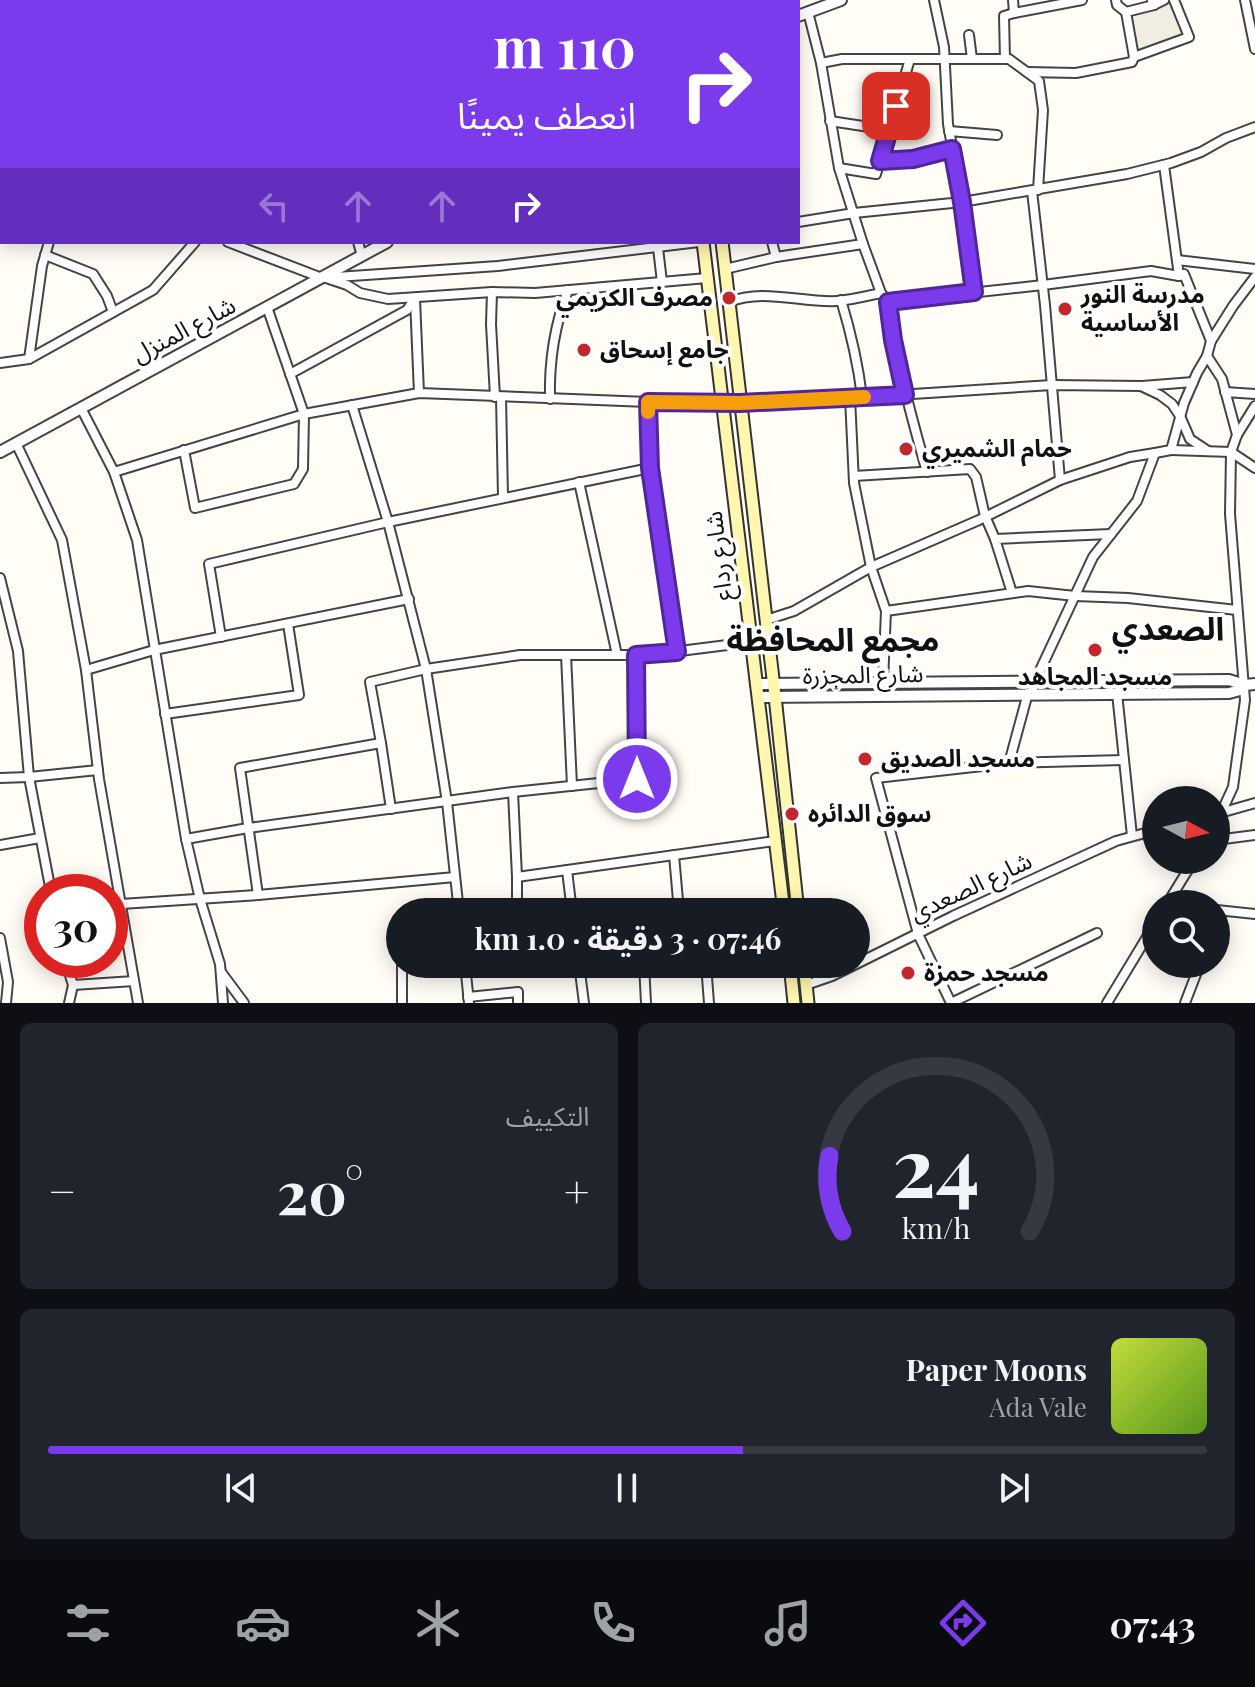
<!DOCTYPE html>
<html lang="ar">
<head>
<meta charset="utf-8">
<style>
  :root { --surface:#171b24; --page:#20242c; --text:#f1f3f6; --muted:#9ea1a6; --line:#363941; --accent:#7c3aed }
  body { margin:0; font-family:"Playfair Display","Noto Sans Arabic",serif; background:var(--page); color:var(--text); direction:rtl; height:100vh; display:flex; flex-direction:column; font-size:30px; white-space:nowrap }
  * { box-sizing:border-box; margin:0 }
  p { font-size:26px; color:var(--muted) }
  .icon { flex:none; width:44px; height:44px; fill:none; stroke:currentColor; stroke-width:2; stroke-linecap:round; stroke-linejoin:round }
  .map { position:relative; height:1003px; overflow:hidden; direction:ltr }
  .side { display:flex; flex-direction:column; gap:20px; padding:20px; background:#0d0f14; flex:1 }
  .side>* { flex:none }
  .banner { position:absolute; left:0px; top:0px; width:800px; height:244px; box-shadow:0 4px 20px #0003; direction:rtl; background:#7c3aed; color:#fff; overflow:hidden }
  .needle { width:52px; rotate:97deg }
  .fabs { position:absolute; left:1142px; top:786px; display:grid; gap:16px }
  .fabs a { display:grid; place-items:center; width:88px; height:88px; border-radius:50%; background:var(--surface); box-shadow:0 4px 20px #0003; font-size:40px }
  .speed { position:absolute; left:24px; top:874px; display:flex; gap:16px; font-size:40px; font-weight:700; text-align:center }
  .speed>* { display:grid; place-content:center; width:104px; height:104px; border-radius:50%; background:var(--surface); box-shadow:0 4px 20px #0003; line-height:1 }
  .speed .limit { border:12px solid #d22; background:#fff; color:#111 }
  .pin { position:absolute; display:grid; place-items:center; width:68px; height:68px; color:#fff; margin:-34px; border-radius:16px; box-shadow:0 4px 12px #0006 }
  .me { position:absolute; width:88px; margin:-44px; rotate:0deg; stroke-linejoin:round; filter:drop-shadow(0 0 6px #0008) }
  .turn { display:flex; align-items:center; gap:28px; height:168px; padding:0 32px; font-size:36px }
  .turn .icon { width:104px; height:104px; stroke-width:2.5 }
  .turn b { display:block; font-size:56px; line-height:68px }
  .lanes { display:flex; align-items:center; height:76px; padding:0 32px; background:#0003; justify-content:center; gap:40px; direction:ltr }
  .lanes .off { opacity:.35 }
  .big { font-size:60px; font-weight:700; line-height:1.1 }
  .side .tile { flex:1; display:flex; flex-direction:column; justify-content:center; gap:12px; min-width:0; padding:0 28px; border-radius:12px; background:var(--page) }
  .side .dial { align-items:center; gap:0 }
  .dial svg { height:208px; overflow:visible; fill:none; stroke:var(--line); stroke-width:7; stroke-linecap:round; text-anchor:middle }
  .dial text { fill:var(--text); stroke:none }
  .song { display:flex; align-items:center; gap:24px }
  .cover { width:96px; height:96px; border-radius:12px; background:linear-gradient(135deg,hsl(70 70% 55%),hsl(90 70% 35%)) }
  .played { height:8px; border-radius:4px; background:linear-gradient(90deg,var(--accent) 60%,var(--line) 60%) }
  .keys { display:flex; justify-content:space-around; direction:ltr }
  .heat { display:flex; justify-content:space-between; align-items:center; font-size:44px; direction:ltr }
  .side .tiles { flex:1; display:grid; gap:20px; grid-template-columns:1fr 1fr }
  .tile:last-child { grid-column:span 2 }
  .trip { position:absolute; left:386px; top:898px; width:484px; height:80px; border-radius:40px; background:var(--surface); box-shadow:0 4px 20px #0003; font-weight:700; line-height:80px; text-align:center; direction:rtl }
  .dock { display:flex; height:128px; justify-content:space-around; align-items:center; background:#090b0e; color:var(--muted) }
  .dock .icon { width:56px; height:56px }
  .dock .current { color:var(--accent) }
  .dock b { font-size:36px; color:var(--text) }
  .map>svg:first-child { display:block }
  .plaza { fill:#f1ede2 }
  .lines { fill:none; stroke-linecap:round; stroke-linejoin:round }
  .minor-casing { stroke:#444; stroke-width:12 }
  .tertiary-casing { stroke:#444; stroke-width:14 }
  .secondary-casing { stroke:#333; stroke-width:15 }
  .minor { stroke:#fff; stroke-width:8 }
  .tertiary { stroke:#fff; stroke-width:10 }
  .secondary { stroke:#fff6b0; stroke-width:11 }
  .route-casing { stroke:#51269a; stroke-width:20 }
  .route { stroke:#7c3aed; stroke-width:14 }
  .slow { stroke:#f59e0b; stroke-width:14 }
  .poi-dot { fill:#c4262e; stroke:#fff; stroke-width:3 }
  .labels { text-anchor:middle; stroke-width:8; stroke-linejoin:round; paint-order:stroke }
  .poi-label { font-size:24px; font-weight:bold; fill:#111; stroke:#fff; text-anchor:start }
  .street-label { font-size:24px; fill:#111; stroke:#fff }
  .district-label { font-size:32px; font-weight:bold; fill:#111; stroke:#fff }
</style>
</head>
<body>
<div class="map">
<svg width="1255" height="1003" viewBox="0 0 1255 1003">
  <rect width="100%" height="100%" fill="#fffdf5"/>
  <!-- plaza -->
  <polygon class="plaza" points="1164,0 1177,0 1195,39 1132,62 1122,9"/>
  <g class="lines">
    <defs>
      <g id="minor">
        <polyline points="26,0 36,2"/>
        <polyline points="614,0 614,2"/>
        <polyline points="769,0 770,2"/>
        <polyline points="934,0 944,47 948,124 962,202 974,292"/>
        <polyline points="1013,0 1014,13 1082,0"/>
        <polyline points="1116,0 1117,5 1126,12"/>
        <polyline points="1245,0 1255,49"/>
        <polyline points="1152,1 1154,5 1164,0"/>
        <polyline points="187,2 187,0"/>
        <polyline points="277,2 294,2"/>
        <polyline points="377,2 377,0"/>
        <polyline points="419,2 430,0"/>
        <polyline points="1154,5 1126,12 1134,57 1189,37 1174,0"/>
        <polyline points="808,12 821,63 839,168 863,244 881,293"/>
        <polyline points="969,35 972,59"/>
        <polyline points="1005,59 1004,16 1014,13"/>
        <polyline points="821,63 842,59 1009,59 1039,81 1043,110 1038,190"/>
        <polyline points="0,70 2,69"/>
        <polyline points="1027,72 1076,73 1132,62 1134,57"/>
        <polyline points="830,121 889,130"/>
        <polyline points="0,128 2,133"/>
        <polyline points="949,131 997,135"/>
        <polyline points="880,161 913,159 952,149"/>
        <polyline points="1164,165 1179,276 1184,274 1211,341"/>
        <polyline points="839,168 876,174 910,59"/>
        <polyline points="0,175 2,175"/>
        <polyline points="1032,191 1045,305 1060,480"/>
        <polyline points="798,222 854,213 962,202 1127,174 1171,163 1201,152 1226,138 1255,127"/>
        <polyline points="228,242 322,278 498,266 699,242"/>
        <polyline points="358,242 362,256"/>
        <polyline points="772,242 776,257"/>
        <polyline points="658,248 662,282"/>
        <polyline points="45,255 93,274 107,296 113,312"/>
        <polyline points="1177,260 1255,269"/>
        <polyline points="725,269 776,257 863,244"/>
        <polyline points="329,279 347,285 360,293 388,299 492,292 535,293 707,278"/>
        <polyline points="492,292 491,324 495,397"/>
        <polyline points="415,299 419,393"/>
        <path d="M 841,300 C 851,333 858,363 862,397"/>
        <path d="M 729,302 C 763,288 801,303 837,301 C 851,300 867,296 881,293 L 888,302 L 1043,285 L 1151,271 L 1179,276"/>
        <path d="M 888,302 C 896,360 911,416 927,472"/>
        <polyline points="1207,356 1222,379 1237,435"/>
        <polyline points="29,359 42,266 49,242"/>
        <polyline points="0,363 29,359 153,290 195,242"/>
        <polyline points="290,374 407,310 415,298"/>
        <polyline points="1142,386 1193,382"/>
        <polyline points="1225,392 1255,394"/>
        <polyline points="501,397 503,497"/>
        <polyline points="850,397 854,483 871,567 886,611 883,682"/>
        <path d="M 550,399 C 549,362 555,324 568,290"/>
        <polyline points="648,402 650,468 677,652"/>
        <polyline points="352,405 388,522 426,669 447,802 459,912"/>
        <polyline points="81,408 114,472 137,540 186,839 200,899 220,964 223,1003"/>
        <polyline points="16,443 62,540 86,670 99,779 138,1003"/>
        <polyline points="184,450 195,508 294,484 303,469 304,414 267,307"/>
        <polyline points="1171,450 1231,452 1255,468"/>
        <polyline points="114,472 304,414 419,393 648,402 740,403 804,401 1052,385 1141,386 1160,395 1172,404 1180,416 1190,439 1208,451"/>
        <polyline points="854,476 970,469 976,477 985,516 995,539"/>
        <polyline points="579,482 617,655"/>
        <polyline points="0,578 18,651 29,777 51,892"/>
        <polyline points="1012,593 995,539 1111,534"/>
        <polyline points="886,611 1028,591 1075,596 1128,598 1237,610"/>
        <polyline points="766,620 794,611 871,567 979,520 1060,480 1130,457 1155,453"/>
        <polyline points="221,637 209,564 388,522 650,468"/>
        <polyline points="566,655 572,786"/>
        <polyline points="86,670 154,650 409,599"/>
        <polyline points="1032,693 1035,681 1093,557 1137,501 1155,453 1171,450 1184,403 1197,373 1207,356 1211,341 1233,306 1255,277"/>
        <polyline points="1117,693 1132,836"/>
        <polyline points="165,714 299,695 288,624"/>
        <polyline points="381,743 370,682 426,669 520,655 648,655 751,642"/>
        <polyline points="1009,763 1028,693"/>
        <polyline points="0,778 29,777 98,770"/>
        <polyline points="513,792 517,877 775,841"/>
        <polyline points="1220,813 1255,803"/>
        <polyline points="1216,824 1233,787 1245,700 1230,514 1231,452 1237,435 1255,406"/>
        <polyline points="186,839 248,828 513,792 637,779 636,655"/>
        <polyline points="1216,840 1255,835"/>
        <polyline points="0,845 40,838"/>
        <polyline points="674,855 679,912"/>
        <polyline points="567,870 572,912"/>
        <polyline points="517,877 517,912"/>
        <polyline points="258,895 240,768 381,743 391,809"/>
        <polyline points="121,904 258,895 455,877"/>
        <polyline points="1167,904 1194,860"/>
        <polyline points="696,912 698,912"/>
        <polyline points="1216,915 1217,910 1255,914"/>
        <polyline points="0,938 8,982 6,1003"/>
        <polyline points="65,960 73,985 134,981"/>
        <polyline points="465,964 469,1003"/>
        <polyline points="579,964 584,1003"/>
        <polyline points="644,964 646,1003"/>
        <polyline points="706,964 709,1003"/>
        <polyline points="221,972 244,1003"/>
        <polyline points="806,985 832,976 953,916 1116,841 1156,830"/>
        <polyline points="468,997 518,992 518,1003"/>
        <polyline points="69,1003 73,985"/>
        <polyline points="402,1003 402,964"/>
        <polyline points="951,1003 918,934 876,778 1009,763 1124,760"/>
        <polyline points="951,1003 1097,933"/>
        <polyline points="1107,1003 1156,922"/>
        <polyline points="1185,1003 1200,964"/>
      </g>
      <g id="tertiary">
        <polyline points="525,0 525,2"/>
        <polyline points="798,16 841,0"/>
        <polyline points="0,452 387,242"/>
        <polyline points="756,684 1229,680 1245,685 1255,684"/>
        <polyline points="758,697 1229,693 1240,690 1245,685"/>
      </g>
      <g id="secondary">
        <polyline points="681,0 681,2"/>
        <polyline points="696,0 697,2"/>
        <polyline points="703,242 784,912"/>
        <polyline points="722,242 775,696 798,912"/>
        <polyline points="790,964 794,1003"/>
        <polyline points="804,964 808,1003"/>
      </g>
    </defs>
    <!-- minor casing -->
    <use href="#minor" class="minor-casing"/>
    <!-- tertiary casing -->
    <use href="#tertiary" class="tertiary-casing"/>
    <!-- secondary casing -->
    <use href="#secondary" class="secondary-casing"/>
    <!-- minor -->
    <use href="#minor" class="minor"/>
    <!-- tertiary -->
    <use href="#tertiary" class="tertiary"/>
    <!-- secondary -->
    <use href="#secondary" class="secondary"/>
  </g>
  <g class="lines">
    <defs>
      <polyline id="route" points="637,779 636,655 677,652 650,468 648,402 740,403 905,395 893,340 888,302 974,292 962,202 952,149 913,159 880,161 896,106"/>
    </defs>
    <!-- route casing -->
    <use href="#route" class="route-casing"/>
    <!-- route -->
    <use href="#route" class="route"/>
    <!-- slow -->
    <polyline class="slow" points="648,412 648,402 740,403 864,397"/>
  </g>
  <!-- markers -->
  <g class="poi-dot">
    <circle cx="729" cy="298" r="8"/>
    <circle cx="1065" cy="309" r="8"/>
    <circle cx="584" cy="350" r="8"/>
    <circle cx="906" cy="449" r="8"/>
    <circle cx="1095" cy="650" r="8"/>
    <circle cx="865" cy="759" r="8"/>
    <circle cx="792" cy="814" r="8"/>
    <circle cx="908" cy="973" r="8"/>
  </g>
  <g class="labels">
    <!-- poi labels -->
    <g class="poi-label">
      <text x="1081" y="303">مدرسة النور<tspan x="1081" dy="28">الأساسية</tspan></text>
      <text x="713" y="306" text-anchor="end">مصرف الكريمي</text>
      <text x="600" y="358">جامع إسحاق</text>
      <text x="922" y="457">حمام الشميري</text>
      <text x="1095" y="685" text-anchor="middle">مسجد المجاهد</text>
      <text x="881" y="767">مسجد الصديق</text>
      <text x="808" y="822">سوق الدائره</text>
      <text x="924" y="981">مسجد حمزة</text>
    </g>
    <!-- street labels -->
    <g class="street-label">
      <text transform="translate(184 330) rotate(-28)" y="8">شارع المنزل</text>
      <text transform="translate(719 556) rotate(-97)" y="8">شارع رداع</text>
      <text transform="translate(863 675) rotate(-1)" y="8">شارع المجزرة</text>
      <text transform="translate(971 887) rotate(-25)" y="8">شارع الصعدي</text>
    </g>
    <!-- district labels -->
    <g class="district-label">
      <text x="1168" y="640">الصعدي</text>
      <text x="833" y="651">مجمع المحافظة</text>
    </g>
  </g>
</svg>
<div class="fabs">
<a><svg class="needle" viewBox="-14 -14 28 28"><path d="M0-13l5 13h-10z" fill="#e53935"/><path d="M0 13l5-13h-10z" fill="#9ea1a6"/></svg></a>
<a><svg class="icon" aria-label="search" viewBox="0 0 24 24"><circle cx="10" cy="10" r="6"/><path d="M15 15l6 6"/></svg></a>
</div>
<div class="speed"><div class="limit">30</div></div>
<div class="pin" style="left:896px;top:106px;background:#d93025"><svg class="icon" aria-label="arrive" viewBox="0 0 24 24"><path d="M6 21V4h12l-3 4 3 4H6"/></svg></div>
<svg class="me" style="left:637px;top:779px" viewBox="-20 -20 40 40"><circle r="17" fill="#7c3aed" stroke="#fff" stroke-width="3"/><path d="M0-11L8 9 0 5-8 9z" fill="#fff"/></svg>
<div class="trip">07:46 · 3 دقيقة · 1.0 km</div>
<div class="banner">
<div class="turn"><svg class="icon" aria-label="right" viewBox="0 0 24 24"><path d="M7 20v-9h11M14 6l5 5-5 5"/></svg><div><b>110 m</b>انعطف يمينًا</div></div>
<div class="lanes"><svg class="icon off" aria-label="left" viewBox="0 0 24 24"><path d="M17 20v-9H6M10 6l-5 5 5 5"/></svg><svg class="icon off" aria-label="ahead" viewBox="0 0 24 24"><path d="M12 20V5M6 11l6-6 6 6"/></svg><svg class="icon off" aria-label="ahead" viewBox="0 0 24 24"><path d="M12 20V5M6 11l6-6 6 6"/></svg><svg class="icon" aria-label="right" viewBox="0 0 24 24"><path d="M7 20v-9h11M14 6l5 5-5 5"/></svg></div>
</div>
</div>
<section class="side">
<div class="tiles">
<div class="tile dial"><svg viewBox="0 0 100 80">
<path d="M14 69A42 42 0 1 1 86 69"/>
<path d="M14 69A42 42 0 0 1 9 40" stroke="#7c3aed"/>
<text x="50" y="56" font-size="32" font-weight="700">24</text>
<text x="50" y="72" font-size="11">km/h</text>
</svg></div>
<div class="tile"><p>التكييف</p>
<div class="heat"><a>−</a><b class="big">20°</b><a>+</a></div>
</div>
<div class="tile">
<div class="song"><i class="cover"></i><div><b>Paper Moons</b><p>Ada Vale</p></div></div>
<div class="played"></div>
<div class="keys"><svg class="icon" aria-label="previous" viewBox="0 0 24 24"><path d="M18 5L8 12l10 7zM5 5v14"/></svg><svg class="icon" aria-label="pause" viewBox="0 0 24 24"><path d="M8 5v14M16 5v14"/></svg><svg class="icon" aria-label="next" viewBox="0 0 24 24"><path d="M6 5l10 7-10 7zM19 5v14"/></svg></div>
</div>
</div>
</section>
<nav class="dock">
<b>07:43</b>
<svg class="icon current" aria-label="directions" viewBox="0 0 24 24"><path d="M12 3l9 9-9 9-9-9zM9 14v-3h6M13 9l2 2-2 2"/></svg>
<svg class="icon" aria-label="music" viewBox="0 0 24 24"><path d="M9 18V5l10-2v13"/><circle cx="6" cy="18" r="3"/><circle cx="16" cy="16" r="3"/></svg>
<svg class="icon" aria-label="phone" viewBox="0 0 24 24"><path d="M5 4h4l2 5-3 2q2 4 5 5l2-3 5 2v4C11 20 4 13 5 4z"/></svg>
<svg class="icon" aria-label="climate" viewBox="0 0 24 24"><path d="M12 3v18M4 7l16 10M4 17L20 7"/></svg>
<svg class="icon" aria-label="car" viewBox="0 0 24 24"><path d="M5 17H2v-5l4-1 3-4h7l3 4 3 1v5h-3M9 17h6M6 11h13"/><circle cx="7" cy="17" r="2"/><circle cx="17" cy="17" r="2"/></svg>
<svg class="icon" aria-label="filters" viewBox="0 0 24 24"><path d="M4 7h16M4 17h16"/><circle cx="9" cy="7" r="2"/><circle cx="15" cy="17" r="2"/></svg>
</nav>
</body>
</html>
